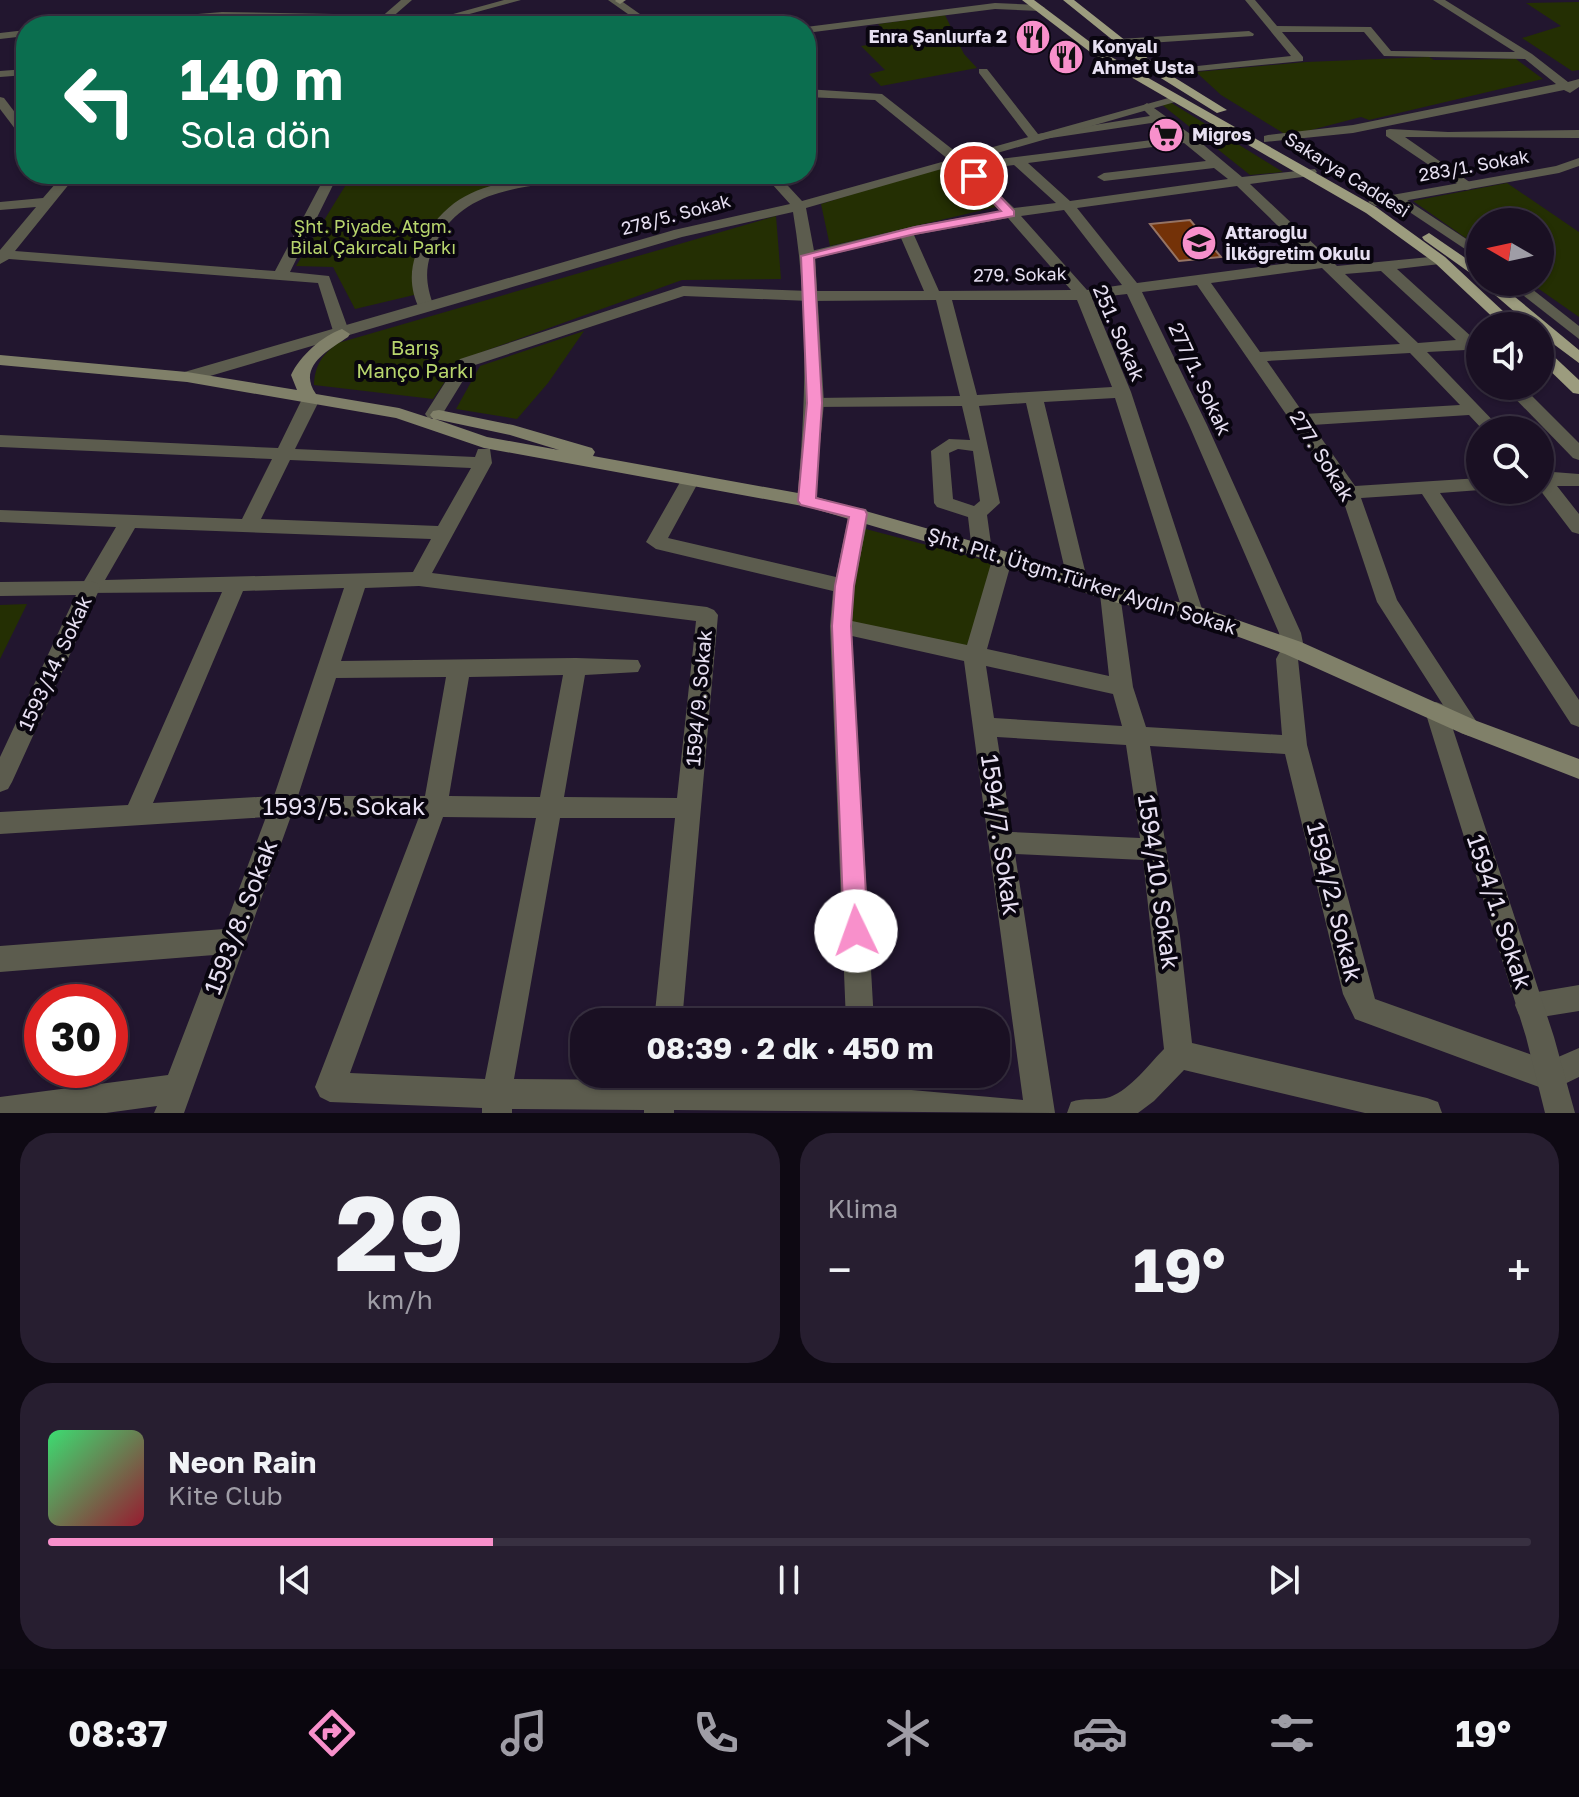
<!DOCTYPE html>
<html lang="tr">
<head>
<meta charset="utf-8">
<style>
  :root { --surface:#1a1023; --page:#271e30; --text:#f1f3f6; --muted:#9f9da6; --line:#383041; --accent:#f890cb }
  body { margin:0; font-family:"Golos Text",sans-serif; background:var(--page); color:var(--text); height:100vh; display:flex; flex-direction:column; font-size:30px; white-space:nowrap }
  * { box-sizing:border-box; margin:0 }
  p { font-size:26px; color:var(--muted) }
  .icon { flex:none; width:44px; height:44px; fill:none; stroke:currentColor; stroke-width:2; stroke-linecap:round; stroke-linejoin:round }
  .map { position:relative; height:1113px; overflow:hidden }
  .drawer { display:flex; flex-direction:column; gap:20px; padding:20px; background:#0e0913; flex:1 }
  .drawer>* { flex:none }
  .guide { position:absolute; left:16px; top:16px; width:800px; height:168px; border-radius:32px; box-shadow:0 2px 6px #0004,0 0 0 2px var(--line); background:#0b6e4f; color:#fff; overflow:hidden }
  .needle { width:52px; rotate:279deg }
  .tools { position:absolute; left:1466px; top:208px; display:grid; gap:16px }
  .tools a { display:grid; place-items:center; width:88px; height:88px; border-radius:50%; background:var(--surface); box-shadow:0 2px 6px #0004,0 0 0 2px var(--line); font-size:40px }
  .speed { position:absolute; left:24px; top:984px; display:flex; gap:16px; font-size:40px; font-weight:700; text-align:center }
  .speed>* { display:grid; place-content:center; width:104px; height:104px; border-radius:50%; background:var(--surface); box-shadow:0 2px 6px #0004,0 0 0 2px var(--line); line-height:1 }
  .speed .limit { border:12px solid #d22; background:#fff; color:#111 }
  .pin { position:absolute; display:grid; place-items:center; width:68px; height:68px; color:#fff; margin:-34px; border:4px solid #fff; border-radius:50%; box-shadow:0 2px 8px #0007 }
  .me { position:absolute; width:88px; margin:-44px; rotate:357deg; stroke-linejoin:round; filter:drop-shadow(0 0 6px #0008) }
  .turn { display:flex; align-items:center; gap:28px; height:168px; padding:0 32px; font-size:36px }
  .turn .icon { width:104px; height:104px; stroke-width:2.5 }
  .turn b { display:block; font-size:56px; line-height:68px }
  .big { font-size:60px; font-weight:700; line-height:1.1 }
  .drawer .widget { flex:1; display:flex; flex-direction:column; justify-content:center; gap:12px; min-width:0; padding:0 28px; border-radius:32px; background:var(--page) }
  .drawer .dial { align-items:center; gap:0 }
  .dial b { font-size:104px; line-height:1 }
  .song { display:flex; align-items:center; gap:24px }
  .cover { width:96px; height:96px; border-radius:12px; background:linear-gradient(135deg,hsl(140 70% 55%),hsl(350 70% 35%)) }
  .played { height:8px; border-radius:4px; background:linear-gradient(90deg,var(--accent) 30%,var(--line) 30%) }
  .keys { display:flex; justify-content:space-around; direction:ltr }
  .heat { display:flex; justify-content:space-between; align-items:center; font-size:44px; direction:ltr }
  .drawer .tiles { flex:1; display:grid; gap:20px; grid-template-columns:1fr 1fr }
  .widget:last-child { grid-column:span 2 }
  .trip { position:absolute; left:570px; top:1008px; width:440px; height:80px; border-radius:32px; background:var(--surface); box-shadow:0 2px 6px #0004,0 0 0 2px var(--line); font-weight:700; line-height:80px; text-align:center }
  .tab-bar { display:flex; height:128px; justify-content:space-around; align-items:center; background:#0a060e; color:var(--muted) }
  .tab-bar .icon { width:56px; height:56px }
  .tab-bar .current { color:var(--accent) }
  .tab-bar b { font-size:36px; color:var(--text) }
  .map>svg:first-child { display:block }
  .green { fill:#242f03 }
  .building { fill:#743208; stroke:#967464; stroke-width:2 }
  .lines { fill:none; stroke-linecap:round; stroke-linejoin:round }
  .minor { fill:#5c5c4e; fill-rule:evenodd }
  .tertiary { fill:#5c5c4e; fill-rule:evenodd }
  .secondary { fill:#808069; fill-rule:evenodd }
  .primary { fill:#9c9c7e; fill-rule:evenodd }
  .route { fill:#f890cb; stroke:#a15e84; stroke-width:2 }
  .labels { text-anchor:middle; stroke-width:8; stroke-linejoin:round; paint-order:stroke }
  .far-poi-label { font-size:18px; font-weight:bold; fill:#e7e0f2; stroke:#09050f; text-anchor:start }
  .far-street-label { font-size:18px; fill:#e7e0f2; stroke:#09050f }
  .far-park-label { font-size:18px; fill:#b8d56d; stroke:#09050f }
  .street-label { font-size:20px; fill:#e7e0f2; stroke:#09050f }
  .park-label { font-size:20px; fill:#b8d56d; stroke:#09050f }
  .near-street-label { font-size:24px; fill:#e7e0f2; stroke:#09050f }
</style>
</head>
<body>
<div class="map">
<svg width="1579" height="1113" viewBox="0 0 1579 1113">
  <rect width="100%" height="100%" fill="#22162f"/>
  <!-- green -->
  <g class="green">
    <polygon points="1579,2 1579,70 1572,71 1522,38 1561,26 1526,3"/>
    <polygon points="945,15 964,54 977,68 881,86 869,74 885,70 861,46 894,41 878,24"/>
    <polygon points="1429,57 1434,60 1516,59 1543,79 1369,120 1361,117 1288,136 1221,95 1196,72 1306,62"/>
    <polygon points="1170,102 1283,172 1250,175 1161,104"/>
    <polygon points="950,164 996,207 830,246 821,204"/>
    <path d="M 356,174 L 585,174 L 466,197 C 428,219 414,253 414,295 L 355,309 L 333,267 L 296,266 L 350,178 Z"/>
    <polygon points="1507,183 1579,232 1579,317 1529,282 1540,282 1540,222 1480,222 1480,248 1413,201"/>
    <path d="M 776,216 L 781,279 L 682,280 L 460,360 L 433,399 L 314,385 C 315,365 322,355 338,343 Z"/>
    <polygon points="584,331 548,383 517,419 456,409 480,366"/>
    <polygon points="862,528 995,563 966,649 846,623"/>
    <polygon points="27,604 0,659 0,605"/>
  </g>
  <!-- building -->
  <polygon class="building" points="1190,220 1221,257 1179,261 1150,224"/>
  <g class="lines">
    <!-- minor -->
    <g class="minor">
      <polygon points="401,0 412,0 382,26 371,26"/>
      <polygon points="504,0 521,0 440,22 435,19"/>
      <polygon points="1245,0 1255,0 1277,26 1371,27 1391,51 1515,52 1433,0 1445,0 1532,54 1568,82 1579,79 1579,87 1570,93 1564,90 1353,133 1264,142 1264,136 1268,135 1353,125 1556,84 1525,59 1384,56 1364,32 1282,32 1303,57 1303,61 1156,75 1154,73 1160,70 1291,56"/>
      <polygon points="995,3 1040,5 1045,8 1040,11 995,9 806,33 806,27"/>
      <polygon points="222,12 227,15 226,17 128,26 84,26 89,23"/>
      <polygon points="309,15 318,17 309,26 298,26"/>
      <polygon points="26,30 26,36 0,39 0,33"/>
      <polygon points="1249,31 1254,34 1253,36 1119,45 1114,42 1119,39"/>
      <polygon points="26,69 26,75 0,77 0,71"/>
      <path d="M 979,69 L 987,69 L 1038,134 L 1150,116 L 1141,107 L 1147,103 L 1193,136 L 1242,177 L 1315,169 L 1317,172 L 1310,176 L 1250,184 L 1337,266 L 1440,256 L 1447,260 L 1440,264 L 1397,269 L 1474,339 L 1480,339 L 1480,354 L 1476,355 L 1466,350 L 1427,352 L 1502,430 L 1483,430 L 1469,415 L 1312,425 L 1355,486 L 1480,478 L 1480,490 L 1440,493 L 1579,700 L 1579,727 L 1571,724 L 1422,494 L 1361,498 L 1397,600 L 1480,727 L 1477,733 L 1469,736 L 1461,733 L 1377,602 L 1341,494 L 1197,285 L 1142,292 L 1207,425 L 1301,633 L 1304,648 L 1298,659 L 1307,745 L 1375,999 L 1549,1061 L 1579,1048 L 1579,1077 L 1550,1091 L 1355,1019 L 1343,994 L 1285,754 L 1150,746 L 1180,936 L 1192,1043 L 1427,1098 L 1438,1102 L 1442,1113 L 1365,1113 L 1184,1070 L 1154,1101 L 1138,1113 L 1067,1113 L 1071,1102 C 1084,1097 1098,1101 1110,1097 C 1131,1089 1149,1064 1164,1049 L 1143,860 L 1015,854 L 1055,1113 L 674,1110 L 674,1113 L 644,1113 L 644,1110 L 512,1109 L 512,1113 L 482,1113 L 482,1108 L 330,1102 L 320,1097 L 315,1087 L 419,817 L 291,816 L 184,1113 L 154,1113 L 157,1106 L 106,1113 L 0,1113 L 0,1097 L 168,1075 L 214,955 L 0,972 L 0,946 L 224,929 L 266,817 L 0,834 L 0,812 L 128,805 L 222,592 L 83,593 L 80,588 L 116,527 L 0,522 L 0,510 L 242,519 L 272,459 L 0,447 L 0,435 L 278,448 L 302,399 L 311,394 L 320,399 L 295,449 L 475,457 L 478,449 L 490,449 L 492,463 L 432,573 L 707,607 L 714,610 L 718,615 L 682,1022 L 654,1022 L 675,818 L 560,818 L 514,1079 L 648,1080 L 648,1074 L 678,1074 L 677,1080 L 849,1085 L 848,1074 L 878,1074 L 878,1087 L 1023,1100 L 964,661 L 852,636 L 874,1022 L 846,1022 L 830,626 L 833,591 L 656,549 L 646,542 L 683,477 L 690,475 L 699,481 L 668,538 L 836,577 L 849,514 L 859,508 L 866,509 L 869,514 L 854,586 L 852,621 L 967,645 L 992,560 L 1002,553 L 1012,560 L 987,649 L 1109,676 L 1100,594 L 1103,589 L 1117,589 L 1120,594 L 1133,687 L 1146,727 L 1282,735 L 1276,659 L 1282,648 L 1279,633 L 1189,425 L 1127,294 L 1092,298 L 1131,392 L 1203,612 L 1200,617 L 1186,617 L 1183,612 L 1115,398 L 1044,402 L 1088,583 L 1085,588 L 1071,588 L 1068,583 L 1026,403 L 979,406 L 1000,503 L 987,515 L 992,551 L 982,558 L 972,551 L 968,517 L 937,507 L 934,503 L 931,451 L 949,439 L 970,440 L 962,406 L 809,407 L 806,403 L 815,398 L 960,396 L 936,300 L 809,301 L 684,296 L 472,366 L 440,418 L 428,418 L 425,414 L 460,359 L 683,286 L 809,291 L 924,291 L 901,238 L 808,260 L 801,256 L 803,253 L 915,226 L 1000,211 L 952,163 L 952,157 L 962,157 L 967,163 L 1176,137 L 1158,122 L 1031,141 L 979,73 ZM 1184,143 L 1206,161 L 1104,173 L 1097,177 L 1104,181 L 1214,168 L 1228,179 L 1070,201 L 1028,163 ZM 1014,165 L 1056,203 L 1014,208 L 974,170 ZM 1237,186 L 1313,260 L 1137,283 L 1077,208 ZM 1064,210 L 1122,285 L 1087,290 L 1021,216 ZM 1008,218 L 1071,290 L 939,291 L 914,235 ZM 1322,268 L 1400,344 L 1260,352 L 1211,283 ZM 1381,271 L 1456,340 L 1418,343 L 1345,274 ZM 952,300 L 1077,300 L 1112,387 L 977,395 ZM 1410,353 L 1460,405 L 1304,414 L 1267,361 ZM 958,449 L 973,451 L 980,501 L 974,506 L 953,499 L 949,453 ZM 290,460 L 471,468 L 438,526 L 261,519 ZM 135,528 L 431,539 L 413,572 L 105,580 ZM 419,586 L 696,621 L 677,798 L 564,797 L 585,675 L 638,672 L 641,666 L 638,660 L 576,658 L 341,661 L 365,588 ZM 344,588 L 274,796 L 153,803 L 243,591 ZM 986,666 L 1113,694 L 1122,726 L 994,718 ZM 563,675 L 540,797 L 449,796 L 469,677 ZM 446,677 L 425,796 L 298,796 L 336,678 ZM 997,737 L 1126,745 L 1140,838 L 1012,832 ZM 443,817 L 536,818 L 485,1079 L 350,1073 Z"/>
      <polygon points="0,97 4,98 26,127 26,139 22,138 0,109"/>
      <polygon points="1390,129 1448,132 1579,130 1579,138 1405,137 1471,183 1471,189 1466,190 1386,136 1386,130"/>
      <polygon points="56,174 70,174 70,183 15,251 275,271 321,184 269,178 262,174 327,177 348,174 334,183 290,272 329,276 350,334 342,339 334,334 318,283 9,259 0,264 0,250 36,207 0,210 0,202 43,198 56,183"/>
      <path d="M 563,174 L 595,174 L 588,178 C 530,188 467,184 436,242 C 424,265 425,283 434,307 L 426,312 L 420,310 C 409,289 409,266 420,245 C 453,183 499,183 563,174 Z"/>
      <polygon points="1398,194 1480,248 1480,259 1393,201 1391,198"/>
      <polygon points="1506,282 1523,282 1579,326 1579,339"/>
      <polygon points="1503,386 1522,386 1579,443 1579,460 1573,458"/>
      <polygon points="1540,471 1579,474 1579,486 1557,486 1579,514 1579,534 1572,532 1540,490"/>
      <polygon points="1579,985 1579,1011 1529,1019 1519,1015 1515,1005 1519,995"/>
    </g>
    <!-- tertiary -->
    <g class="tertiary">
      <polygon points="608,0 620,0 657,26 645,26"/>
      <polygon points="222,12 440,16 458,26 445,26 438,22 218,17 217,15"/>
      <path d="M 806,89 L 882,94 L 961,156 L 1172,97 L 1182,100 L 806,208 L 815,256 L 824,403 L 814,505 L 807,507 L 797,501 C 806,404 809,308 793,212 L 682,237 L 193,381 L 181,381 L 179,377 L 181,373 L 674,230 L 790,204 L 763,174 L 777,174 L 802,201 L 949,160 L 875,100 L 806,97 Z"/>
      <polygon points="1579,158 1579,166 1559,173 1375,206 1368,202 1375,198 1556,166"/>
      <polygon points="90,581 97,583 100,588 12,782 8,789 0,792 0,757 76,595 0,596 0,582"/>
      <polygon points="1436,702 1444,705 1447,711 1554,1037 1575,1113 1545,1113 1526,1037 1425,711 1428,705"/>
    </g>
    <!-- secondary -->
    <g class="secondary">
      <polygon points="626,0 620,4 615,1 616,0"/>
      <path d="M 342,329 L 350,334 L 348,337 C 327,351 297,367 316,394 L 399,408 L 433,419 L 430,415 L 433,411 L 439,410 L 513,425 L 592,448 L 595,452 L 593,456 L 809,495 L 989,546 L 1112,587 L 1200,607 L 1301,642 L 1477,721 L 1579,759 L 1579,779 L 1461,733 L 1285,654 L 1190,619 L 1110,601 L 975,556 L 808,507 L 484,448 L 396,418 L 187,382 L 0,365 L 0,355 L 187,372 L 297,390 L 291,375 C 300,356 322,336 342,329 ZM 435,419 L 510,435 L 559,450 L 487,437 Z"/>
    </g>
    <!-- primary -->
    <g class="primary">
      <polygon points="1022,0 1034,0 1106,54 1376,207 1445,257 1519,326 1502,326 1435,263 1366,213 1098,58"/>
      <polygon points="1063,0 1074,0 1164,71 1227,110 1217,113 1156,75"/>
      <polygon points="1429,233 1480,268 1480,280 1424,240 1422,237"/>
      <polygon points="1480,282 1497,282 1579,350 1579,363 1540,334 1540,326 1531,326"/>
      <polygon points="1540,347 1546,349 1579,380 1579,394 1573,393 1540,361"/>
    </g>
  </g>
  <!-- route -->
  <polygon class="route" points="970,173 978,173 1014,211 1014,216 915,234 814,258 822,403 816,498 865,510 867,514 854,586 851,626 868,931 864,938 856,942 847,938 844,931 832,626 835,586 849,517 801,505 798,501 807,403 801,256 915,227 1001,211 970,178"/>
  <!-- icons -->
  <defs>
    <symbol id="restaurant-disc" viewBox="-11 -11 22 22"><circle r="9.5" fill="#f890cb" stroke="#09050f"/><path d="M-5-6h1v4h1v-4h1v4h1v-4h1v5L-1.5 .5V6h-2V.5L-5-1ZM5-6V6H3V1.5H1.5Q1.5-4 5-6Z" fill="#111"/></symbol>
    <symbol id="supermarket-disc" viewBox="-11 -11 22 22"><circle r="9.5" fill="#f890cb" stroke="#09050f"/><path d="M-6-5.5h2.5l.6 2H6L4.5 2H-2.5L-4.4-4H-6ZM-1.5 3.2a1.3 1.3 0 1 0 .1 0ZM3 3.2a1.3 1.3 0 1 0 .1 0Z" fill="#111"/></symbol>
    <symbol id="school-disc" viewBox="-11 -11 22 22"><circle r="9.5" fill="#f890cb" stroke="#09050f"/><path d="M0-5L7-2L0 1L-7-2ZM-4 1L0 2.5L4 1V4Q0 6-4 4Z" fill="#111"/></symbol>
  </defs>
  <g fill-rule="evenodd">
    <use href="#restaurant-disc" x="1013" y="17" width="40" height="40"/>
    <use href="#restaurant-disc" x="1046" y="37" width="40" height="40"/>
    <use href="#supermarket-disc" x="1146" y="115" width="40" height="40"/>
    <use href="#school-disc" x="1179" y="223" width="40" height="40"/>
  </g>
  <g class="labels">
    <!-- far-poi labels -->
    <g class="far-poi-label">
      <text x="1007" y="43" text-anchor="end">Enra Şanlıurfa 2</text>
      <text x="1092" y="53">Konyalı<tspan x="1092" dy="21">Ahmet Usta</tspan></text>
      <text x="1192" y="141">Migros</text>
      <text x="1225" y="239">Attaroğlu<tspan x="1225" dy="21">İlköğretim Okulu</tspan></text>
    </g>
    <!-- far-street labels -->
    <g class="far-street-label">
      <text transform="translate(1474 166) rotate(-10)" y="6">283/1. Sokak</text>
      <text transform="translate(1347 175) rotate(32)" y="6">Sakarya Caddesi</text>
      <text transform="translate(676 215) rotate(-15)" y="6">278/5. Sokak</text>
      <text transform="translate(1020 275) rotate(-1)" y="6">279. Sokak</text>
    </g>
    <!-- far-park labels -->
    <g class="far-park-label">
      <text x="373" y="233">Şht. Piyade. Atğm.<tspan x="373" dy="21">Bilal Çakırcalı Parkı</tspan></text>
    </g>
    <!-- street labels -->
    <g class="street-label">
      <text transform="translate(1119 333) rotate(67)" y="7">251. Sokak</text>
      <text transform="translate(1200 379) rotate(65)" y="7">277/1. Sokak</text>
      <text transform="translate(1322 456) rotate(58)" y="7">277. Sokak</text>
      <text transform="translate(1082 581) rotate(17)" y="7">Şht. Plt. Ütğm.Türker Aydın Sokak</text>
      <text transform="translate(55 663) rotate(-65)" y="7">1593/14. Sokak</text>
      <text transform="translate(699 698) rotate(-85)" y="7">1594/9. Sokak</text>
    </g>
    <!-- park labels -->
    <g class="park-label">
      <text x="415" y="355">Barış<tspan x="415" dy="23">Manço Parkı</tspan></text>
    </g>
    <!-- near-street labels -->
    <g class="near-street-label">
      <text x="344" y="815">1593/5. Sokak</text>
      <text transform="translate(1000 835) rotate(82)" y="8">1594/7. Sokak</text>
      <text transform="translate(1158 882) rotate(82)" y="8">1594/10. Sokak</text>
      <text transform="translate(1334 902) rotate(76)" y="8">1594/2. Sokak</text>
      <text transform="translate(1499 912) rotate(72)" y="8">1594/1. Sokak</text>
      <text transform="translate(241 917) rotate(-69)" y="8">1593/8. Sokak</text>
    </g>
  </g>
</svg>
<div class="tools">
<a><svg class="needle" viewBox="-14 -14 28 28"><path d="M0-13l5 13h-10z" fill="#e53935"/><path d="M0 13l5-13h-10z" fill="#9f9da6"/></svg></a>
<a><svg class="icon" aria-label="sound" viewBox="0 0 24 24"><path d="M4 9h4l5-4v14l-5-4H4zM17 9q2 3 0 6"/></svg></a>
<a><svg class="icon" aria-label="search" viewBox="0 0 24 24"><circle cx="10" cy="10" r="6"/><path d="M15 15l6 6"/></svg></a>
</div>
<div class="speed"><div class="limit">30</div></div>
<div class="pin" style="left:974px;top:176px;background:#d93025"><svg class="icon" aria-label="arrive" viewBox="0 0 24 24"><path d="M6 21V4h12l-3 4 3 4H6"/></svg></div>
<svg class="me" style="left:856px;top:931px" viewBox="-20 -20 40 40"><circle r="19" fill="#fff"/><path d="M0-13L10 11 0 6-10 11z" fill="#f890cb"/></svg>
<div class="trip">08:39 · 2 dk · 450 m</div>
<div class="guide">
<div class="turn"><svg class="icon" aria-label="left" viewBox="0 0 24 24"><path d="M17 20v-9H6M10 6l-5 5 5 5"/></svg><div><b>140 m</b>Sola dön</div></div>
</div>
</div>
<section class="drawer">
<div class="tiles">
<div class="widget dial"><b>29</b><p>km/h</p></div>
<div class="widget"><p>Klima</p>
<div class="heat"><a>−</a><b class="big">19°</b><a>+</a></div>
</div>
<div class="widget">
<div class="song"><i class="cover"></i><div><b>Neon Rain</b><p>Kite Club</p></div></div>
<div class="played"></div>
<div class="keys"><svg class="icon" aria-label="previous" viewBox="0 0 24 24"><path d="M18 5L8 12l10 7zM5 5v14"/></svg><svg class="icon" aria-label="pause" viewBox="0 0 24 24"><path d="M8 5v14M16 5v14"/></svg><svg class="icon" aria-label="next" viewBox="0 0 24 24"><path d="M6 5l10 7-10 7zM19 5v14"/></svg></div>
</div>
</div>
</section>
<nav class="tab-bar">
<b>08:37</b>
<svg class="icon current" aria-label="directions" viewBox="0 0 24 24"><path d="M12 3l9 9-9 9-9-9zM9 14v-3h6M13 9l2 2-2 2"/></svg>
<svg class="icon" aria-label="music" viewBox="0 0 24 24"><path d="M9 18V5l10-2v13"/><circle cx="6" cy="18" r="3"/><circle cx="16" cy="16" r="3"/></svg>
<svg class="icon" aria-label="phone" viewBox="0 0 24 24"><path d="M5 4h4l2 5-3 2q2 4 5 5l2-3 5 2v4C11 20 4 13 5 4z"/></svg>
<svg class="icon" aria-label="climate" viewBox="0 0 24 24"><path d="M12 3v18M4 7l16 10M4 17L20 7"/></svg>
<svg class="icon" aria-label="car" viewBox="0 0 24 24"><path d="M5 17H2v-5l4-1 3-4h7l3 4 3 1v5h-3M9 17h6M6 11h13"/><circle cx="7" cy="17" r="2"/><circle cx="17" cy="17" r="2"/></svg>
<svg class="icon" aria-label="filters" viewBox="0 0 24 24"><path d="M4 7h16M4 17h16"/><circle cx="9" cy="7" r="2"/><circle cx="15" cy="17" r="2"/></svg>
<b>19°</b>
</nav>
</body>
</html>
